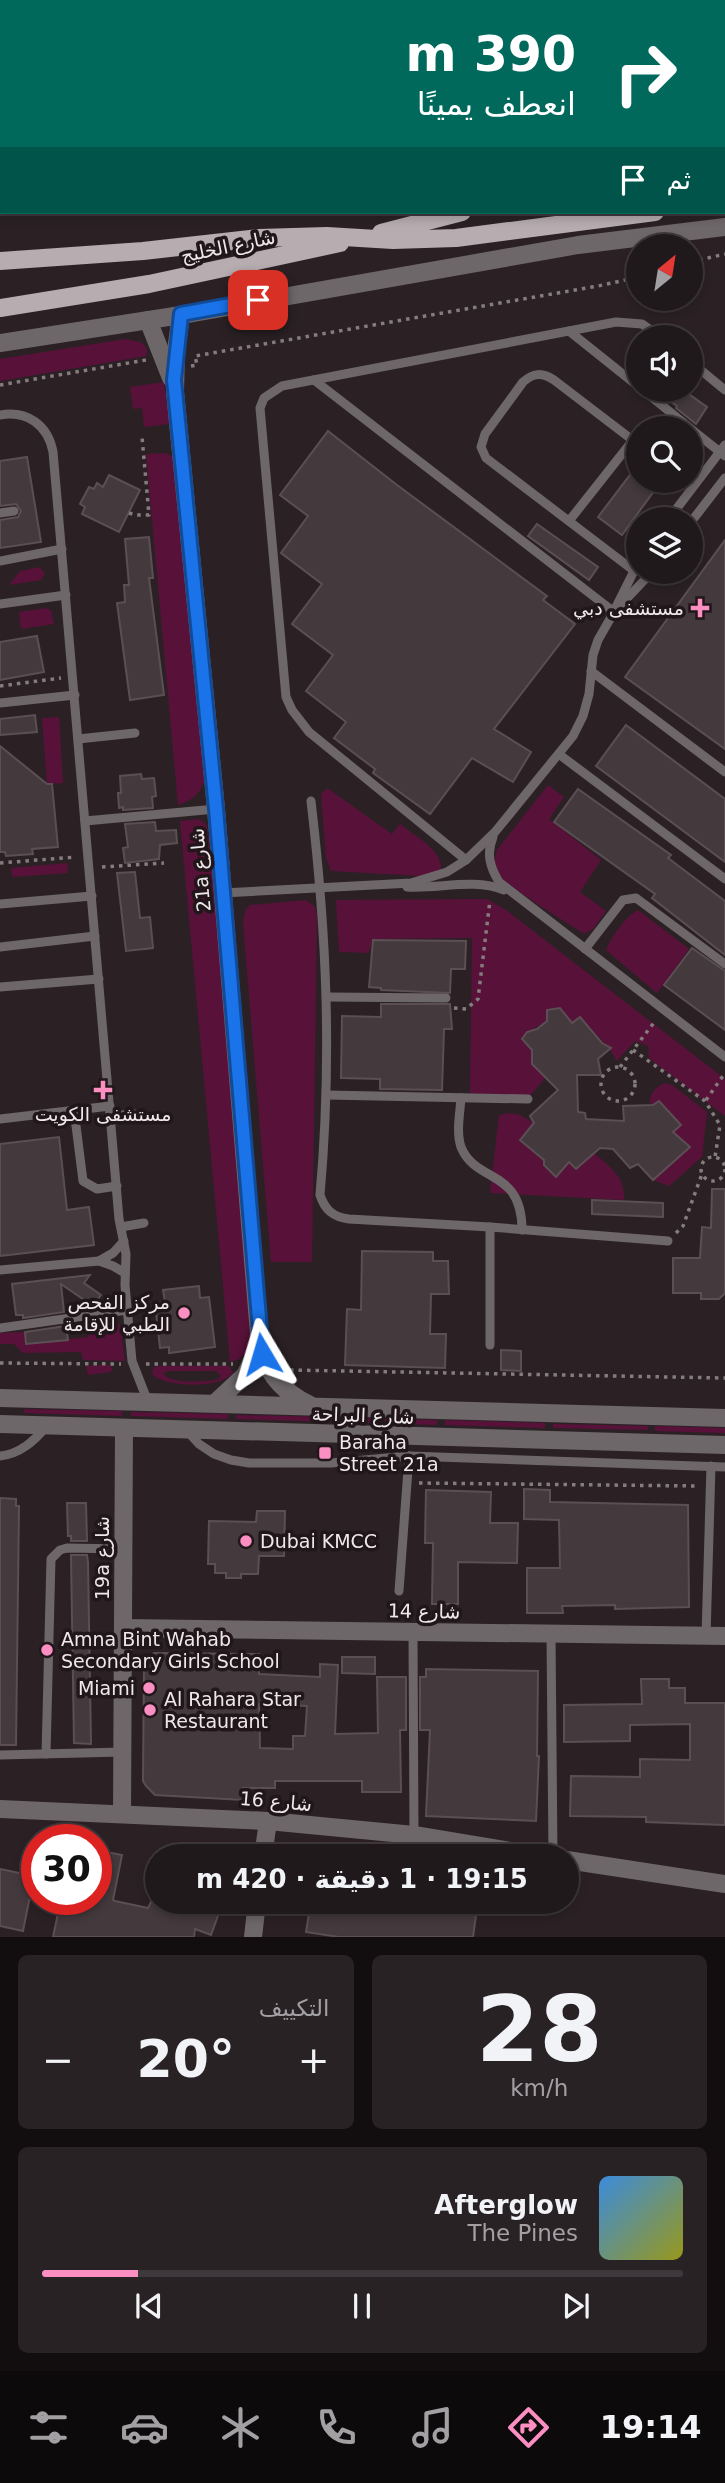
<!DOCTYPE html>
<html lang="ar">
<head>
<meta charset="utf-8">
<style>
  :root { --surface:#20191c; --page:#282225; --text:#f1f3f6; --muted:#a2a0a3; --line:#3d383b; --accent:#fc8fc2 }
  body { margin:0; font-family:"DejaVu Sans",Vazirmatn,sans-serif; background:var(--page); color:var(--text); direction:rtl; height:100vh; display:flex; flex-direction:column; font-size:26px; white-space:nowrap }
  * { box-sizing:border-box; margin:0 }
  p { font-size:23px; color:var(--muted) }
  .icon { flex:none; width:38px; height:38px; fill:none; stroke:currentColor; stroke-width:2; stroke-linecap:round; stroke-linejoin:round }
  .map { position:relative; height:1937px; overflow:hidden; direction:ltr }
  .panel { display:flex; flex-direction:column; gap:18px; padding:18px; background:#120e0f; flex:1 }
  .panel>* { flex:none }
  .top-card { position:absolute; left:0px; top:0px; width:726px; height:214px; box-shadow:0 4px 10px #0003,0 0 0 2px var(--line); direction:rtl; background:#00695c; color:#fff; overflow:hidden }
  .needle { width:46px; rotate:30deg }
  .tools { position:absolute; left:626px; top:234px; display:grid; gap:14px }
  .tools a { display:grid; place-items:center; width:77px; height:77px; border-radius:50%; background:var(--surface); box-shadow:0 4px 10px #0003,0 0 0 2px var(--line); font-size:35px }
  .speed { position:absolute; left:21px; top:1824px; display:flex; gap:14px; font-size:35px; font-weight:700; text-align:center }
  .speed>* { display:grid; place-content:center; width:91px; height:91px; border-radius:50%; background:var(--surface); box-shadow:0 4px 10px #0003,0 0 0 2px var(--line); line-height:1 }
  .speed .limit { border:10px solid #d22; background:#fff; color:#111 }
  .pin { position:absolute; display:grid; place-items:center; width:60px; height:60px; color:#fff; margin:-30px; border-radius:14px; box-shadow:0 4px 10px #0006 }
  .me { position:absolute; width:77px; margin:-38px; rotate:353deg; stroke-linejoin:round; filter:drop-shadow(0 0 5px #0008) }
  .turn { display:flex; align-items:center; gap:24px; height:147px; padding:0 35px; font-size:32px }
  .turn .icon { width:91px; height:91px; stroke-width:2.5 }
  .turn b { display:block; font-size:49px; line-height:60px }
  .then { display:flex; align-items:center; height:66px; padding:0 35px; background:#0003; gap:14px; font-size:26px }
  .big { font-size:52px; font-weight:700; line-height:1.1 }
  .panel .card { flex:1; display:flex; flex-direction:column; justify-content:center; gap:10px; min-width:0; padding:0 24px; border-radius:10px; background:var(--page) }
  .panel .dial { align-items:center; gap:0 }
  .dial b { font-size:91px; line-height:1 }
  .song { display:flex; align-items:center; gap:21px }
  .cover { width:84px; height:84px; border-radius:10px; background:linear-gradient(135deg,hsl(210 70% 55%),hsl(60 70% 35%)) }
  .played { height:7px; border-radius:4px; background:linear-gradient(90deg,var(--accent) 15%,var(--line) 15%) }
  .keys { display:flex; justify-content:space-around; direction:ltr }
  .heat { display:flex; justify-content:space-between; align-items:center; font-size:38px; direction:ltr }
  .panel .tiles { flex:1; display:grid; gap:18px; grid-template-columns:1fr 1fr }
  .card:last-child { grid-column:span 2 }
  .trip { position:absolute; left:145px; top:1844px; width:434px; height:70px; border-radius:35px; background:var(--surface); box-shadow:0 4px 10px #0003,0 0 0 2px var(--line); font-weight:700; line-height:70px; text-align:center; direction:rtl }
  .dock { display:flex; height:112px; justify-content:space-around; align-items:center; background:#0d0a0b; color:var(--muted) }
  .dock .icon { width:49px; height:49px }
  .dock .selected { color:var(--accent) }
  .dock b { font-size:32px; color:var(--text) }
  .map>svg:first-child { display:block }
  .green { fill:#581138; fill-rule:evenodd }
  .building { fill:#44393d; stroke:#5b4f54; stroke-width:2; fill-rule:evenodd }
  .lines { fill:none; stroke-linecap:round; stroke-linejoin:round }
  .path { stroke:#857c7f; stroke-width:3.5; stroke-dasharray:3.5 5; stroke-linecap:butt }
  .service { stroke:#6d676a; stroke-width:9 }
  .minor { stroke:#6d676a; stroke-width:18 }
  .tertiary { stroke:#6d676a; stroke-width:18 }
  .primary { stroke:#b7acb0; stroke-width:18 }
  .trunk { stroke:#c6babe; stroke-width:19 }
  .route-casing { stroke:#114b97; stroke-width:18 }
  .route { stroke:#1a73e8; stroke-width:12 }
  .poi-dot { fill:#fc8fc2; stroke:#21171b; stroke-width:2.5 }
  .labels { text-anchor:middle; stroke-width:7; stroke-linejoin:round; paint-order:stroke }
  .street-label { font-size:19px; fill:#efe8ea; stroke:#21171b }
  .poi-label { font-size:19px; fill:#efe8ea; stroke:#21171b; text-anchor:start }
</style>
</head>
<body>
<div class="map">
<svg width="725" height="1937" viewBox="0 0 725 1937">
  <rect width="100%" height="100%" fill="#2b2125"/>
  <!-- green -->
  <g class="green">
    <polygon points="125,339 141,342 147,349 146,356 0,381 0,359"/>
    <polygon points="164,382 170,424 144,427 142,408 133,409 130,387"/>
    <path d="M 166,453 L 173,457 L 206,775 C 202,792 194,800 178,805 L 146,454 Z"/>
    <polygon points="39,567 45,573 41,580 9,585 20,571"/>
    <polygon points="47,608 51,611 54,624 21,629 19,612"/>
    <polygon points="59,717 63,783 47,784 42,718"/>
    <path d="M 548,785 L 564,797 L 549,819 L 601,860 L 580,892 L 606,911 L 593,929 L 584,934 C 568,923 503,885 497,872 C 493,864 495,857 497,850 Z"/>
    <path d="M 327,788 L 392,834 L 400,824 C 414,836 444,850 441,871 L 421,876 L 331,871 L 326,858 L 321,794 Z"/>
    <path d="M 198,819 L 205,823 L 208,830 L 255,1326 C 251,1343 250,1358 230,1362 L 180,821 Z"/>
    <polygon points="67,863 68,873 12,877 11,868"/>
    <path d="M 487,899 L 506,910 L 725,1079 L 725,1116 L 649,1058 L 648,1046 L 635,1041 L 617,1061 C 609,1045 593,1032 580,1018 L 572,1023 L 560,1008 L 547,1012 L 546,1021 C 537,1028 527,1029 522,1040 L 537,1055 L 532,1064 L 545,1078 L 528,1098 L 470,1096 L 472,938 L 372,939 L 369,953 L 339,952 L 336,900 Z"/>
    <polygon points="306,900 315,907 317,916 312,1262 271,1262 243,923 245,911 250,905"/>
    <path d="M 638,910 L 689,949 L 657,993 L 606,950 C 612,936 625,917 638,910 Z"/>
    <path d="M 664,1083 L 672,1085 L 707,1112 L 702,1157 L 669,1186 L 653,1180 L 690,1146 L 673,1132 L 680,1125 L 659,1101 L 651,1107 C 648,1095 654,1088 664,1083 Z"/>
    <path d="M 509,1113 L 520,1115 L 534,1123 L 521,1140 L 544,1160 L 544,1166 L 556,1176 L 569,1162 L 576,1169 L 594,1153 C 611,1168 625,1176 624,1200 L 490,1193 L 499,1115 Z"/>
    <polygon points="120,1324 125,1361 83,1360 81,1352 23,1353 14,1344 0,1344 0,1333 25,1332 27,1344 88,1337 88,1326"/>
    <polygon points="110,1365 112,1369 111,1372 88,1375 86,1366"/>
    <path d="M 158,1366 L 229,1366 L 233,1373 C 220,1389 166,1388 152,1374 L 153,1368 ZM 167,1371 L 216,1371 L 221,1376 L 217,1380 C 202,1381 174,1385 163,1374 Z"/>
    <polygon points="24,1409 122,1411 122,1416 24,1413"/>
    <polygon points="131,1412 228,1414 228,1419 131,1416"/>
    <polygon points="236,1415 335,1417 335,1422 236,1419"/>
    <polygon points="342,1418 437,1420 437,1425 342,1422"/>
    <polygon points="445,1420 545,1423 545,1428 445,1425"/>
    <polygon points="553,1424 648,1426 648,1430 553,1428"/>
    <polygon points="655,1426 725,1428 725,1433 655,1431"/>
  </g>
  <!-- building -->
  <g class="building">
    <polygon points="654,390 683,390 707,407 696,424 676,408 677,406"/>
    <polygon points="328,431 397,485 547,596 543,600 575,624 494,729 531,752 513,782 472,758 430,814 373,773 375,769 334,738 346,722 306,691 333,655 292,624 322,584 281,553 308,516 280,495"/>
    <polygon points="27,457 41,542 0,548 0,520 18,517 21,511 16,504 0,506 0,461"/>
    <polygon points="639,463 639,481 649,481 657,487 622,535 598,517"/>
    <polygon points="109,475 140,490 119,532 82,514 85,507 80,504 89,487 94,489 97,483 103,487"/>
    <polygon points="537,524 598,567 589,580 528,536"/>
    <polygon points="149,537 153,578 149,578 164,695 130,700 117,603 125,602 124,585 129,585 125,539"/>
    <polygon points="725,540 725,749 625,677"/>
    <polygon points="37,636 44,672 0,680 0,642"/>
    <polygon points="35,715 37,732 0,735 0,719"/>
    <polygon points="626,725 725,799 725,862 596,766"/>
    <polygon points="0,746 47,784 52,784 58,847 32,849 33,854 6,856 5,852 0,852"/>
    <polygon points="141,774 142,779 154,778 156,796 152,797 153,808 123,810 123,807 119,808 118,793 121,793 120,776"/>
    <polygon points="578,789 671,855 668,858 725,901 725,955 652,898 655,894 554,822"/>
    <polygon points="155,822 156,831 176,830 177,843 160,845 159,859 125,863 123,848 128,847 125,824"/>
    <polygon points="135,872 140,918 150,917 153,948 126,951 117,873"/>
    <polygon points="373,940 466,941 465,969 451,969 450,993 381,990 381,988 369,987"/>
    <polygon points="692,948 725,971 725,1030 664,985"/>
    <polygon points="381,1004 450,1004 452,1029 444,1029 442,1090 380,1089 380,1079 341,1078 342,1016 381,1017"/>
    <polygon points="560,1008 572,1023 580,1017 602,1043 611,1048 598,1059 601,1075 577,1075 578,1112 585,1113 586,1119 624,1121 623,1106 653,1105 659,1101 681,1125 673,1132 690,1147 653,1180 638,1164 630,1168 613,1149 600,1148 576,1169 569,1162 556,1177 544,1165 544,1160 520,1140 534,1123 530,1116 558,1090 532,1064 532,1050 522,1039 527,1032 537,1029 547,1021 547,1010"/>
    <polygon points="59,1137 67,1210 89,1207 94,1245 0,1256 0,1144"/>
    <polygon points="712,1189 725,1189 725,1293 719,1299 701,1299 701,1293 673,1293 673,1258 700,1258 702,1227 711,1228"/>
    <polygon points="592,1200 663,1203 663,1217 592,1214"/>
    <polygon points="362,1251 433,1252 433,1261 448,1261 449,1294 431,1294 430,1334 446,1334 445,1368 345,1365 347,1309 361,1310"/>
    <polygon points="90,1275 84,1283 101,1295 93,1306 61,1284 64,1312 23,1318 23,1315 16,1315 12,1284"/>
    <polygon points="199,1286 200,1298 209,1297 215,1347 169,1353 169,1347 160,1348 155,1303 165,1302 163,1290"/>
    <polygon points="66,1326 68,1340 26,1344 25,1332"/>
    <polygon points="501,1350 521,1351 521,1371 501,1370"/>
    <polygon points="524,1489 550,1490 550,1502 688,1505 689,1607 615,1609 615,1605 562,1606 563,1613 527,1613 527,1568 560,1568 559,1520 524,1519"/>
    <polygon points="426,1490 491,1492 490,1523 518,1523 517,1563 458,1562 458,1604 432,1604 433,1543 425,1543"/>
    <polygon points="0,1498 16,1499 16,1506 19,1506 16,1745 0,1745"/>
    <polygon points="67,1503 86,1503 87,1541 71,1541 71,1536 68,1536"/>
    <polygon points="257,1511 285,1511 284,1556 259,1556 258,1574 241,1574 241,1578 226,1578 226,1573 215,1573 215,1564 208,1564 209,1521 256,1522"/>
    <polygon points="71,1555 87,1555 88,1562 91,1744 74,1743"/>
    <path d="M 154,1653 L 259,1654 L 259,1674 L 320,1677 L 320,1664 L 338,1665 L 335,1734 L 378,1733 L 377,1677 L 406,1677 L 406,1730 L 400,1730 L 401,1792 L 362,1792 L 362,1781 L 275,1781 L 275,1788 L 243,1788 L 243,1800 L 155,1795 L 146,1786 L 143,1781 L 144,1666 ZM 259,1704 L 307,1706 L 305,1736 L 293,1736 L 293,1749 L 260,1748 Z"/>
    <polygon points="342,1657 375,1657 375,1674 342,1673"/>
    <polygon points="426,1669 538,1671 537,1756 539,1756 536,1821 426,1816 430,1730 420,1730 420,1677 426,1677"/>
    <polygon points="641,1679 669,1679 669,1688 685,1688 685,1703 725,1703 725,1825 646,1822 646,1817 570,1816 571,1776 640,1777 640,1759 690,1760 690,1724 630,1725 630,1741 564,1742 564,1705 642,1704"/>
    <polygon points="96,1850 122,1855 113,1900 115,1901 148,1908 151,1902 223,1902 211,1935 195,1929 194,1937 53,1937 61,1899 96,1899"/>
    <polygon points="0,1869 34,1876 23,1931 0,1926"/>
    <polygon points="311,1902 471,1902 471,1907 477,1908 473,1937 339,1937 306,1932"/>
  </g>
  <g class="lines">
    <!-- path -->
    <g class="path">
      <polyline points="691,262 725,254"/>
      <polyline points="191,366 197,365 195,356 598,286 639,277"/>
      <polyline points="0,385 146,360"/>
      <polyline points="129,513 136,515 149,515 142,437"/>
      <polyline points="0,686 61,678"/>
      <polyline points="0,863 76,857"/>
      <polyline points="102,867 164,863"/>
      <polyline points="454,1008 466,1009 478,999 490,900"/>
      <polyline points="633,1050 705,1101 720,1125 715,1157"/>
      <polyline points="620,1067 656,1020"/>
      <circle cx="618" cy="1084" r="17"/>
      <polyline points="706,1100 725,1073"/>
      <circle cx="713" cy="1169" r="12"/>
      <polyline points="676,1233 683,1226 702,1174"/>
      <polyline points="0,1363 121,1364"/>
      <polyline points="146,1364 233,1364"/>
      <polyline points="290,1370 725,1378"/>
      <polyline points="419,1483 698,1486"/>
    </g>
    <!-- service -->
    <g class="service">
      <polyline points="569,331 639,387"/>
      <polyline points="691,362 725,390"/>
      <polyline points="314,380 614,612"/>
      <polyline points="643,390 691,429"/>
      <path d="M 0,415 C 27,410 48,425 53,452 L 119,1219 L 126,1254 L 125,1285 L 132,1361 L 148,1402"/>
      <polyline points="691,429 725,456"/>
      <polyline points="0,513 14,511"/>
      <polyline points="668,520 725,445"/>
      <polyline points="569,521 633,440"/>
      <polyline points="691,522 725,478"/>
      <polyline points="0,561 62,549"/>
      <path d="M 633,570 L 486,458 L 481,447 L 485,434 L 523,382 C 533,373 542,372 554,380 L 639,445"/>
      <polyline points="0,604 66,595"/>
      <polyline points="616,607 639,561"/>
      <polyline points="591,671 725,772"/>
      <polyline points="0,703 75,695"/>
      <polyline points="78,739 135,733"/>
      <polyline points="560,755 725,879"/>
      <path d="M 311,801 C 327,937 332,1059 320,1195 C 325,1210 333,1217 349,1219 L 490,1227 L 668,1241"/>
      <polyline points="85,821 216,809"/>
      <path d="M 493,837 C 486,854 490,867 499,882 L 725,1057"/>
      <polyline points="466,860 309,732 292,710 286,697 260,408 264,398 282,386 616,322 642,324 662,338"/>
      <path d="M 407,887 C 440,889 473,878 504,890"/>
      <polyline points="223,893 411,883 447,872 466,860 495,832 573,736 583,716 589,694 593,655 598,640 614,612 652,572"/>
      <polyline points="0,904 92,896"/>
      <polyline points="0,947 95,936"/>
      <polyline points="585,949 623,900 636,898 725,964"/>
      <polyline points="0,987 99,979"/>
      <polyline points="327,997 446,998"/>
      <polyline points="327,1095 528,1099"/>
      <path d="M 461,1098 C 460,1113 456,1132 461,1147 C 476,1184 522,1168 522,1230"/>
      <polyline points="74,1110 83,1181 97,1189 117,1186"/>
      <polyline points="111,1116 135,1114"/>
      <polyline points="0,1119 110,1106"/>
      <polyline points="121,1227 144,1223"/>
      <polyline points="490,1227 490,1345"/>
      <polyline points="99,1261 113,1253 124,1241"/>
      <polyline points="0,1270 99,1261 113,1266 125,1273"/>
      <polyline points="0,1328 127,1310"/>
      <polyline points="188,1432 199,1444 214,1454 231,1460 249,1463 331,1463 409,1456 725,1467"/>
      <path d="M 0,1456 C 20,1454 34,1441 47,1426"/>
      <polyline points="399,1591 409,1456"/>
      <polyline points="413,1632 414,1835"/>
      <polyline points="551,1634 553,1857"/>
      <polyline points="706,1636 711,1466"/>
      <polyline points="46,1754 51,1559 60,1550 67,1548 123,1549"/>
      <polyline points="0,1755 123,1752"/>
    </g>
    <!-- minor -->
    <g class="minor">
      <path d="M 181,315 L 176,351 L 175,392 L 216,809 L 260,1346 C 267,1374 284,1393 310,1405"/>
      <polyline points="148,320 171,378"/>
      <polyline points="0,343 181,315 578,245 725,227"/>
      <polyline points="215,1403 245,1375 260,1346"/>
      <polyline points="123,1628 725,1636"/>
      <polyline points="0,1809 268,1821 414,1835 547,1857"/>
      <polyline points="122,1814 124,1428"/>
      <polyline points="263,1857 268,1821"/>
      <polyline points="567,1860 725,1884"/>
      <polyline points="253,1937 257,1902"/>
    </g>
    <!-- tertiary -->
    <g class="tertiary">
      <polyline points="0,1398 725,1418"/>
      <polyline points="0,1424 725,1445"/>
    </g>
    <!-- primary -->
    <g class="primary">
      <polyline points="537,2 545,0"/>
      <polyline points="673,2 677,0"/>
      <polyline points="0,99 2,99"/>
      <polyline points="0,130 2,130"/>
      <polyline points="724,156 725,156"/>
      <polyline points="724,203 725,203"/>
      <polyline points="381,233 462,212"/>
      <polyline points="0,261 143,251 259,238 327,236 393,240 456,238 655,212"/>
      <polyline points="0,308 149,284 340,243"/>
    </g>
    <!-- trunk -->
    <g class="trunk">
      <polyline points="0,72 2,72"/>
      <polyline points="0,159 2,159"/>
    </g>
  </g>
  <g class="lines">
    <defs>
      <polyline id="route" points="258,300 181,314 174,380 216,809 262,1354"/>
    </defs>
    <!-- route casing -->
    <use href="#route" class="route-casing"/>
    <!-- route -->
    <use href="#route" class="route"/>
  </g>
  <!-- markers -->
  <g class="poi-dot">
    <path d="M696.5 597.5h7v7h7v7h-7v7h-7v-7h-7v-7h7z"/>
    <path d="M99.5 1079.5h7v7h7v7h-7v7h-7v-7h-7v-7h7z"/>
    <circle cx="184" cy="1313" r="7"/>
    <rect x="318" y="1446" width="14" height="14" rx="3.5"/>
    <circle cx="246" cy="1541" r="7"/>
    <circle cx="47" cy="1650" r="7"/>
    <circle cx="149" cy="1688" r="7"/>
    <circle cx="150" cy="1710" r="7"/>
  </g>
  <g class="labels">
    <!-- street labels -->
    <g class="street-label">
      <text transform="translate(228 246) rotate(-12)" y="7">شارع الخليج</text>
      <text transform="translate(200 870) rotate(-95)" y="7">21a شارع</text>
      <text transform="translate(363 1415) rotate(2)" y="7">شارع البراحة</text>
      <text transform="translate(102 1558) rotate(-90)" y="7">19a شارع</text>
      <text transform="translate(424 1611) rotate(1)" y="7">شارع 14</text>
      <text transform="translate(276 1801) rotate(5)" y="7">شارع 16</text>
    </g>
    <!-- poi labels -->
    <g class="poi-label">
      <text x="684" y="615" text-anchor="end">مستشفى دبي</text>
      <text x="103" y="1121" text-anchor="middle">مستشفى الكويت</text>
      <text x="170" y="1309" text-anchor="end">مركز الفحص<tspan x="170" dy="22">الطبي للإقامة</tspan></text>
      <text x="339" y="1449">Baraha<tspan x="339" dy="22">Street 21a</tspan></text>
      <text x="260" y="1548">Dubai KMCC</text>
      <text x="61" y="1646">Amna Bint Wahab<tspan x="61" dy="22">Secondary Girls School</tspan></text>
      <text x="135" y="1695" text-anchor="end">Miami</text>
      <text x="164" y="1706">Al Rahara Star<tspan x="164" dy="22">Restaurant</tspan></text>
    </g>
  </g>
</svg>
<div class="tools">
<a><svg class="needle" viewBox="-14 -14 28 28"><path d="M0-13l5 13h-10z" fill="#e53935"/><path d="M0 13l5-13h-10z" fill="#a2a0a3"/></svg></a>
<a><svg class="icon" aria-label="sound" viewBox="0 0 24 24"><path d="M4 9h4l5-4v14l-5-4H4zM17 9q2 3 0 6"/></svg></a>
<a><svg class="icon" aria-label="search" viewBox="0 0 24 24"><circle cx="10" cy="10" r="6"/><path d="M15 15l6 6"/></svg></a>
<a><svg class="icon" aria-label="layers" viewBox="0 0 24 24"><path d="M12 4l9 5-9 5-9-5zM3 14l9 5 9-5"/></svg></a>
</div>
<div class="speed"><div class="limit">30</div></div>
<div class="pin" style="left:258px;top:300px;background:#d93025"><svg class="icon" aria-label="arrive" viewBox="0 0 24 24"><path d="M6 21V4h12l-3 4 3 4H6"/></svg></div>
<svg class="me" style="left:262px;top:1354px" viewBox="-20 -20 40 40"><path d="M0-17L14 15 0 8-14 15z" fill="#1a73e8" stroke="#fff" stroke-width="4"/></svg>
<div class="trip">19:15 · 1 دقيقة · 420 m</div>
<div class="top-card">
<div class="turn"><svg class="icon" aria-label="right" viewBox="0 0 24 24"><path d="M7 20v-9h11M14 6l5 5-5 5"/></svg><div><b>390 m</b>انعطف يمينًا</div></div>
<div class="then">ثم<svg class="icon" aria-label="arrive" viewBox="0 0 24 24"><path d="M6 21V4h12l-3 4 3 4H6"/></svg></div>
</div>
</div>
<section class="panel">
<div class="tiles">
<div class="card dial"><b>28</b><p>km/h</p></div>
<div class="card"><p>التكييف</p>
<div class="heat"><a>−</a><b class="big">20°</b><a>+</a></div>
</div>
<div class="card">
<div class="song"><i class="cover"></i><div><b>Afterglow</b><p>The Pines</p></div></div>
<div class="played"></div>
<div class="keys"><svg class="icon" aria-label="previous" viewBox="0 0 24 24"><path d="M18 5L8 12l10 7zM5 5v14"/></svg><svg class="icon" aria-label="pause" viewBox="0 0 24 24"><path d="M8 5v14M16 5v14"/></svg><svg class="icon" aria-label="next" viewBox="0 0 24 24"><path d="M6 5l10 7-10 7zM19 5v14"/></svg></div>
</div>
</div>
</section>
<nav class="dock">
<b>19:14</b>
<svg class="icon selected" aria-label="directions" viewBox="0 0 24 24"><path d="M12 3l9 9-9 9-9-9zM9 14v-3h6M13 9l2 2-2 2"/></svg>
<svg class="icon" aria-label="music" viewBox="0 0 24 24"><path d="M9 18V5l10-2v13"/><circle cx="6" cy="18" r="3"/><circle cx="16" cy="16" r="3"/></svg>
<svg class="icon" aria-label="phone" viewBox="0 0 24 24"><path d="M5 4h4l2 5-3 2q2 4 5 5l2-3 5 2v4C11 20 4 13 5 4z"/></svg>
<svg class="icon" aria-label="climate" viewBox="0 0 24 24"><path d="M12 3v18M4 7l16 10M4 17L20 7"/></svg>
<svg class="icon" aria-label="car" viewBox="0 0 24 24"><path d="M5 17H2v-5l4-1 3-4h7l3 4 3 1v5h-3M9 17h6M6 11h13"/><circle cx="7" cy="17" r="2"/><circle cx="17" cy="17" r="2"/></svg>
<svg class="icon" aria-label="filters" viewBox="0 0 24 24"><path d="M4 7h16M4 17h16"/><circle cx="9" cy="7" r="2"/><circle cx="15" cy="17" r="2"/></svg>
</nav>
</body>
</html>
